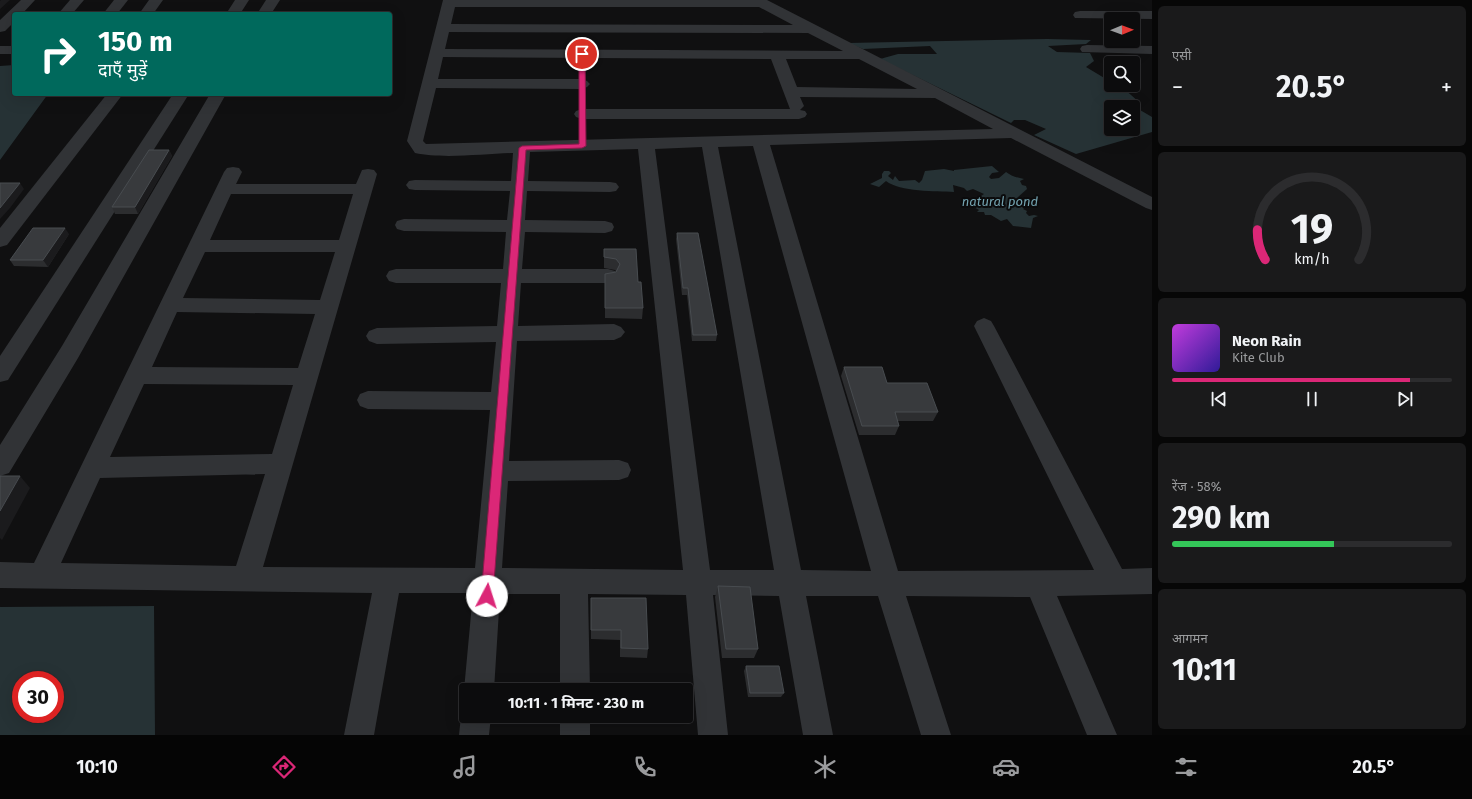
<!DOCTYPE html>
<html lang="hi">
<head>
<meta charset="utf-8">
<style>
  :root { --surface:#0c0c0d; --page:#1a1a1b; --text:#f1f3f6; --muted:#9a9b9d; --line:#2c2c2e; --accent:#db2777 }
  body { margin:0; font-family:"Fira Sans","Noto Sans Devanagari",sans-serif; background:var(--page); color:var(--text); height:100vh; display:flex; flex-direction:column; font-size:15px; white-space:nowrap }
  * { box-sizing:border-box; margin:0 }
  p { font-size:13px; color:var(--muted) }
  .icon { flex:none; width:22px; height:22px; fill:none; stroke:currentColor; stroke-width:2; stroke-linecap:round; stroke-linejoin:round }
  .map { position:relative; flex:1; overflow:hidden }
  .details { display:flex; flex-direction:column; gap:6px; padding:6px; background:#070707; width:320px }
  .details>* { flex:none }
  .top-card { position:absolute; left:12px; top:12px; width:380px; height:84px; border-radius:4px; box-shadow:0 4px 16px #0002,0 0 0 1px var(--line); background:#00695c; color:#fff; overflow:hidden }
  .needle { width:26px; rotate:89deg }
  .tools { position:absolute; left:1104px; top:12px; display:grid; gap:8px }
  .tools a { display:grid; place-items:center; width:36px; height:36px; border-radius:4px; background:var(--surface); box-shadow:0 4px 16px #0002,0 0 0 1px var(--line); font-size:20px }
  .speed { position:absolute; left:12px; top:671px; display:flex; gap:8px; font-size:20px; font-weight:700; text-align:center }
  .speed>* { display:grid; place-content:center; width:52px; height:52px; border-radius:50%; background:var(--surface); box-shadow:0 4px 16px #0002,0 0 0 1px var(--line); line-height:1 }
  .speed .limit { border:6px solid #d22; background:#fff; color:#111 }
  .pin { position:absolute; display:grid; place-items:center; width:34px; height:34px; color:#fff; margin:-17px; border:2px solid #fff; border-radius:50%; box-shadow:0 1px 4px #0007 }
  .me { position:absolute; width:44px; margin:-22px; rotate:5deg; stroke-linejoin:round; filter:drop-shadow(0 0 3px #0008) }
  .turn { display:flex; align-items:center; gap:14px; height:84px; padding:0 20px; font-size:18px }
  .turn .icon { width:52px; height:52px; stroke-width:2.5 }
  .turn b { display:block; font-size:28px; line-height:34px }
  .big { font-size:30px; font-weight:700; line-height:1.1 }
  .details .card { flex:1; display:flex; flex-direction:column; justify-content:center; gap:6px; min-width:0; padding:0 14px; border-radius:6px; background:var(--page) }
  .details .dial { align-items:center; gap:0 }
  .dial svg { height:104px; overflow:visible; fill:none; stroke:var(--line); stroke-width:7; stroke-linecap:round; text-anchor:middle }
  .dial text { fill:var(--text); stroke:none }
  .song { display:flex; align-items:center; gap:12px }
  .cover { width:48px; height:48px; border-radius:6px; background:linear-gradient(135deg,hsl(290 70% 55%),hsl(250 70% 35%)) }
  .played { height:4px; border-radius:2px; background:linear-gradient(90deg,var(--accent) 85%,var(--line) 85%) }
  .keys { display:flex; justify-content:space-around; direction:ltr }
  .heat { display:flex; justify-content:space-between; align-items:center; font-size:22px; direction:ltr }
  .charge { height:6px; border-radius:3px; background:linear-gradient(90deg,#34c759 58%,var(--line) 0) }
  .trip { position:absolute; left:459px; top:683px; width:234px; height:40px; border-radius:4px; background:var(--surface); box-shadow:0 4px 16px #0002,0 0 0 1px var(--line); font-weight:700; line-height:40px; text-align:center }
  .tab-bar { display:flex; height:64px; justify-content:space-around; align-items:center; background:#050505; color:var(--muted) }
  .tab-bar .icon { width:28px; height:28px }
  .tab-bar .selected { color:var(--accent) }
  .tab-bar b { font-size:18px; color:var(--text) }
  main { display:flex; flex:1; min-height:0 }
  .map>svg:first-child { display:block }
  .water { fill:#263235; fill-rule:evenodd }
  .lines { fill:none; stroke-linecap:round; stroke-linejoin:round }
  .minor { fill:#313336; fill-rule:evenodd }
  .wall { fill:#2c2d2f }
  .shaded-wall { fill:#1b1b1d }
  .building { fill:#383a3d; stroke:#484c50 }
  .route { fill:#db2777; stroke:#8e194d }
  .labels { text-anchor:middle; stroke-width:4; stroke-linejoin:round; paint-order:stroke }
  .water-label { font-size:13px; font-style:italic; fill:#74a4b1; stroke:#0b0b0c }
</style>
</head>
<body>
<main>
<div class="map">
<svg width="1152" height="735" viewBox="0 0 1152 735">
  <rect width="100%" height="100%" fill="#101011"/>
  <!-- water -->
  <g class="water">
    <path d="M 1047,39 L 1091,40 L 1086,44 L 1048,46 L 1057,52 L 1090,53 L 1094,61 L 1086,67 L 1111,82 L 1111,85 C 1122,85 1132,96 1140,103 L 1140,110 L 1152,117 L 1152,132 L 1076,154 L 1034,135 L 1046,129 L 1025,120 L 1014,120 L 1011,123 L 880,59 L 898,54 L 937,54 L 930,46 L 863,49 L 848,43 ZM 1111,107 L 1133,107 L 1133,129 L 1111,129 Z"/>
    <polygon points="14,65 14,94 48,94 0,160 0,66"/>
    <path d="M 992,166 L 999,172 L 992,173 L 989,177 L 991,179 L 999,178 L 1006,172 C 1011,176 1018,178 1024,179 L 1020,181 L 1022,185 L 1026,186 L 1027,189 L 1018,197 L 1026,206 L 1023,209 L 1027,211 L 1026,213 L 1029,216 L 1034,215 L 1038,216 L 1033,218 L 1031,228 L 1013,226 L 1007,219 L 1001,221 L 991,215 L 985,215 L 984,212 L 977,212 L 979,210 L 963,201 L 967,200 L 974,203 L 981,200 L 981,196 L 984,194 L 973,189 L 967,191 L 964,188 L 953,185 L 954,192 C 936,191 900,192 886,181 L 879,187 L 870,184 L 882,178 L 882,174 L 884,171 L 889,171 L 891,173 L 888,176 L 893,180 L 895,176 L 899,181 L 915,180 L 919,183 L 922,180 L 925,171 L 944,169 L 954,171 L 954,170 Z"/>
    <path d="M 154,606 L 155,735 L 0,735 L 0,607 ZM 21,680 L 55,680 L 55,714 L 21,714 Z"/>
  </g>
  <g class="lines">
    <!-- minor -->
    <g class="minor">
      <polygon points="21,0 35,0 22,14 14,14 14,22 5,31 0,32 0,20"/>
      <polygon points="70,0 84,0 72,14 58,14"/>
      <polygon points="114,0 128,0 117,14 103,14"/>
      <polygon points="149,0 163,0 153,14 139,14"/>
      <polygon points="235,0 249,0 240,14 226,14"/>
      <polygon points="266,0 280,0 271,14 257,14"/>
      <path d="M 443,0 L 767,0 L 1152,197 L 1152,210 L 1146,208 L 1011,138 L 770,145 L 898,571 L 1094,570 L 974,326 L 977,321 L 984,318 L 991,321 L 994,326 L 1122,569 L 1152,568 L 1152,594 L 1057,596 L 1117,735 L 1087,735 L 1030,597 L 906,596 L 951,735 L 921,735 L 878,596 L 806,596 L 833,735 L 803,735 L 779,596 L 713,595 L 728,735 L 698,735 L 686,595 L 588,594 L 590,690 L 560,690 L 560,594 L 500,594 L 494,690 L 466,690 L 466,695 L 464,690 L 473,593 L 399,593 L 374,735 L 344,735 L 372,593 L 0,588 L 0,562 L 34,563 L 224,172 L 227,168 L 233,167 L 239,168 L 242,172 L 236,184 L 356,184 L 362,170 L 368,169 L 374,170 L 377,174 L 263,567 L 475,568 L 490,410 L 368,409 L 360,406 L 357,400 L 360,394 L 368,391 L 491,392 L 496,342 L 377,344 L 369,341 L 366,336 L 369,331 L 377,328 L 497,326 L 501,283 L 396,283 L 389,281 L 386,276 L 389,271 L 396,269 L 503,269 L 506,232 L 404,231 L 397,229 L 395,225 L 397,221 L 404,219 L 507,220 L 510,191 L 415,190 L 409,189 L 406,185 L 409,181 L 415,180 L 511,181 L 513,153 C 485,154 441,159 415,153 L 407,141 ZM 455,7 L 759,7 L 793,25 L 451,24 ZM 449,32 L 808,33 L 843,51 L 445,49 ZM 443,57 L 771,59 L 790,109 L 582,109 L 576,111 L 574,114 L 576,117 L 582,119 L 799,119 L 805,117 L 807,114 L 805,111 L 800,110 L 804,106 L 800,97 L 935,98 L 993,129 L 426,144 L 423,141 L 436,88 L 582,89 L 587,87 L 590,84 L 587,81 L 582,79 L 438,79 ZM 786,59 L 859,59 L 917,89 L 797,87 ZM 753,146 L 871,571 L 801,570 L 718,147 ZM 702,147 L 774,570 L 710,570 L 655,149 ZM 638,149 L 683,570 L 502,568 L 508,481 L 619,480 L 628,477 L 631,470 L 628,463 L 619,460 L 509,461 L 517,341 L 614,340 L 621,337 L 625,332 L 621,327 L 614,324 L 518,326 L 521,283 L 608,283 L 615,281 L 618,276 L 615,271 L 608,269 L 522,269 L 525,232 L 605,233 L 612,231 L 614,227 L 612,223 L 605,221 L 525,220 L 527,191 L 610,192 L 616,191 L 619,187 L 616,183 L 610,182 L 528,181 L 530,152 ZM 231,194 L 353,194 L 339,240 L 210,240 ZM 205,252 L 335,252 L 320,300 L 183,298 ZM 177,312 L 315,314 L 298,368 L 152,367 ZM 144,384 L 293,385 L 272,454 L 110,457 ZM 265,474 L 236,566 L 61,563 L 100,478 Z"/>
      <polygon points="1080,11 1152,11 1152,19 1075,18 1073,15 1075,12"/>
      <polygon points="1087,45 1152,46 1152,54 1082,52 1080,49 1082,46"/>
      <rect x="0" y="46" width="14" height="8"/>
      <polygon points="107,94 123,94 7,245 0,247 0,228"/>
      <polygon points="173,94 189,94 8,380 0,382 0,356"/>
      <polygon points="210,94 226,94 78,358 9,473 0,476 0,445 62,346"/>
      <polygon points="465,705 466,716 491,716 489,735 459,735 461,716"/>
      <rect x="560" y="716" width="30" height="19"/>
    </g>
  </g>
  <!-- wall -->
  <g class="wall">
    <polygon points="169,150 172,156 138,214 115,214 112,207"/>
    <polygon points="677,233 717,335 716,341 692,341 687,295 682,295 676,239"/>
    <polygon points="69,234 48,267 14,266 10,260"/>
    <polygon points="604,249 636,249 638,282 643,308 642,319 605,318 605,274 616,272 616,271 615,270 604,268"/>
    <polygon points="844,367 887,383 938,412 933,421 898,421 899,426 895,435 859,435 841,376"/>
    <polygon points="718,586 758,649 754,658 722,658 715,597"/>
    <polygon points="591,598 648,649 647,658 620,657 620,640 591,639"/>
    <polygon points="746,666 784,693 781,697 748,697 744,671"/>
  </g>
  <!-- shaded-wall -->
  <g class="shaded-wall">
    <polygon points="1,0 10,0 0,9 0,1"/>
    <polygon points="169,150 172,156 138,214 135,207"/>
    <polygon points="20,183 24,189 10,208 0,219 0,208"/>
    <polygon points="65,228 69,234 48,267 43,260"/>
    <polygon points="20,476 30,488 2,540 0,538 0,511"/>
  </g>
  <!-- building -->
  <g class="building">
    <polygon points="149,150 169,150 135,207 112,207"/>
    <polygon points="0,183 20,183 0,208"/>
    <polygon points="33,228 65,228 43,260 10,260"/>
    <polygon points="677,233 698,233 717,335 693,335 688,288 683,288"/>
    <polygon points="604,249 636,249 638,282 641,282 643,308 605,308 605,274 616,272 620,264 616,259 604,257"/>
    <polygon points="844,367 882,367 887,383 927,383 938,412 895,412 899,426 862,426"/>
    <polygon points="0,476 20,476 0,511"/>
    <polygon points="718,586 750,587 758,649 726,649"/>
    <polygon points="591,598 646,598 648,649 621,648 621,630 591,630"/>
    <polygon points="746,666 779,666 784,693 750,693"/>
  </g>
  <!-- route -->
  <polygon class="route" points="579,52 585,54 586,146 582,148 526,150 493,596 491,600 487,601 483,600 481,596 519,148 522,146 579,144"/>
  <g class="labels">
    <!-- water labels -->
    <g class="water-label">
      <text x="1000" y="206">natural pond</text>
    </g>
  </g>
</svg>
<div class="tools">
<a><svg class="needle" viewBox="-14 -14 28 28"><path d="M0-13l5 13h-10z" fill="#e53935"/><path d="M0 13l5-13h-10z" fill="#9a9b9d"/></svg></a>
<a><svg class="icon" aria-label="search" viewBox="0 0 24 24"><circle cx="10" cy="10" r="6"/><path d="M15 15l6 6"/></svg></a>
<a><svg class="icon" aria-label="layers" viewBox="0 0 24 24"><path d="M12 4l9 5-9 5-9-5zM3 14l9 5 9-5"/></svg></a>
</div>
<div class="speed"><div class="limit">30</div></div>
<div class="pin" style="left:582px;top:54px;background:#d93025"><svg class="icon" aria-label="arrive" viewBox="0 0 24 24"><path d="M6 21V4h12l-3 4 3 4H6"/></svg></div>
<svg class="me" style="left:487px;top:596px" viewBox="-20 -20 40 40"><circle r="19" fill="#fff"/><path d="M0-13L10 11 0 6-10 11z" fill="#db2777"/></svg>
<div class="trip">10:11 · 1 मिनट · 230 m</div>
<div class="top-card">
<div class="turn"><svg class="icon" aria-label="right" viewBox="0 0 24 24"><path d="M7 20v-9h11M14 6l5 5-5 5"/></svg><div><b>150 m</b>दाएँ मुड़ें</div></div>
</div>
</div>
<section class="details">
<div class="card"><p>एसी</p>
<div class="heat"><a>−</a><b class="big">20.5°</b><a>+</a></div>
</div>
<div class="card dial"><svg viewBox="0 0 100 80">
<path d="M14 69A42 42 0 1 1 86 69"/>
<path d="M14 69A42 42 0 0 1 8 46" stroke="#db2777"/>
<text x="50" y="56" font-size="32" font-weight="700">19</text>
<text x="50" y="72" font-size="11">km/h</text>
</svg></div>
<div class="card">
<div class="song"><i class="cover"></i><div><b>Neon Rain</b><p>Kite Club</p></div></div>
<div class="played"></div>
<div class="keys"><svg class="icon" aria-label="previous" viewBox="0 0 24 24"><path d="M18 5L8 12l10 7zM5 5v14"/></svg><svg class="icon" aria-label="pause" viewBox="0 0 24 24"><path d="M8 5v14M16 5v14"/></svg><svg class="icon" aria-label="next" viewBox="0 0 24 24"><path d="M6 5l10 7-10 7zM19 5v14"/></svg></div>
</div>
<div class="card"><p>रेंज · 58%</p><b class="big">290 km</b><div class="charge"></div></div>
<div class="card"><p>आगमन</p><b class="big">10:11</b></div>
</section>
</main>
<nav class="tab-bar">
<b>10:10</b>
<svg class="icon selected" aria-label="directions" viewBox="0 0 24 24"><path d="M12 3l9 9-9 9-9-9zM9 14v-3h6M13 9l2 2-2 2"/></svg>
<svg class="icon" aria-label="music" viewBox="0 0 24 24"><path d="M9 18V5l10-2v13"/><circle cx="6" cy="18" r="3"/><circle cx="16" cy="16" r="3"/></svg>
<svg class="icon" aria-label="phone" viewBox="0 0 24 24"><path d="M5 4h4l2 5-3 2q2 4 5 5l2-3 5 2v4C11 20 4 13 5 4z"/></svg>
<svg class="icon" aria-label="climate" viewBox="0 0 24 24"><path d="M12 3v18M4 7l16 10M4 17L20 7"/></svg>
<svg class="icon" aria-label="car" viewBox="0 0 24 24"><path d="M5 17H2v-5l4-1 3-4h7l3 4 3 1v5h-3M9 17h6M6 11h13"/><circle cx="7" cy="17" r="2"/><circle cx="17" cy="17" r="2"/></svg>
<svg class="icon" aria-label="filters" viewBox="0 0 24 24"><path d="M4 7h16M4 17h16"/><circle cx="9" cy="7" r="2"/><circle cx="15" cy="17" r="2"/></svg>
<b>20.5°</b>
</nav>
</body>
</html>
